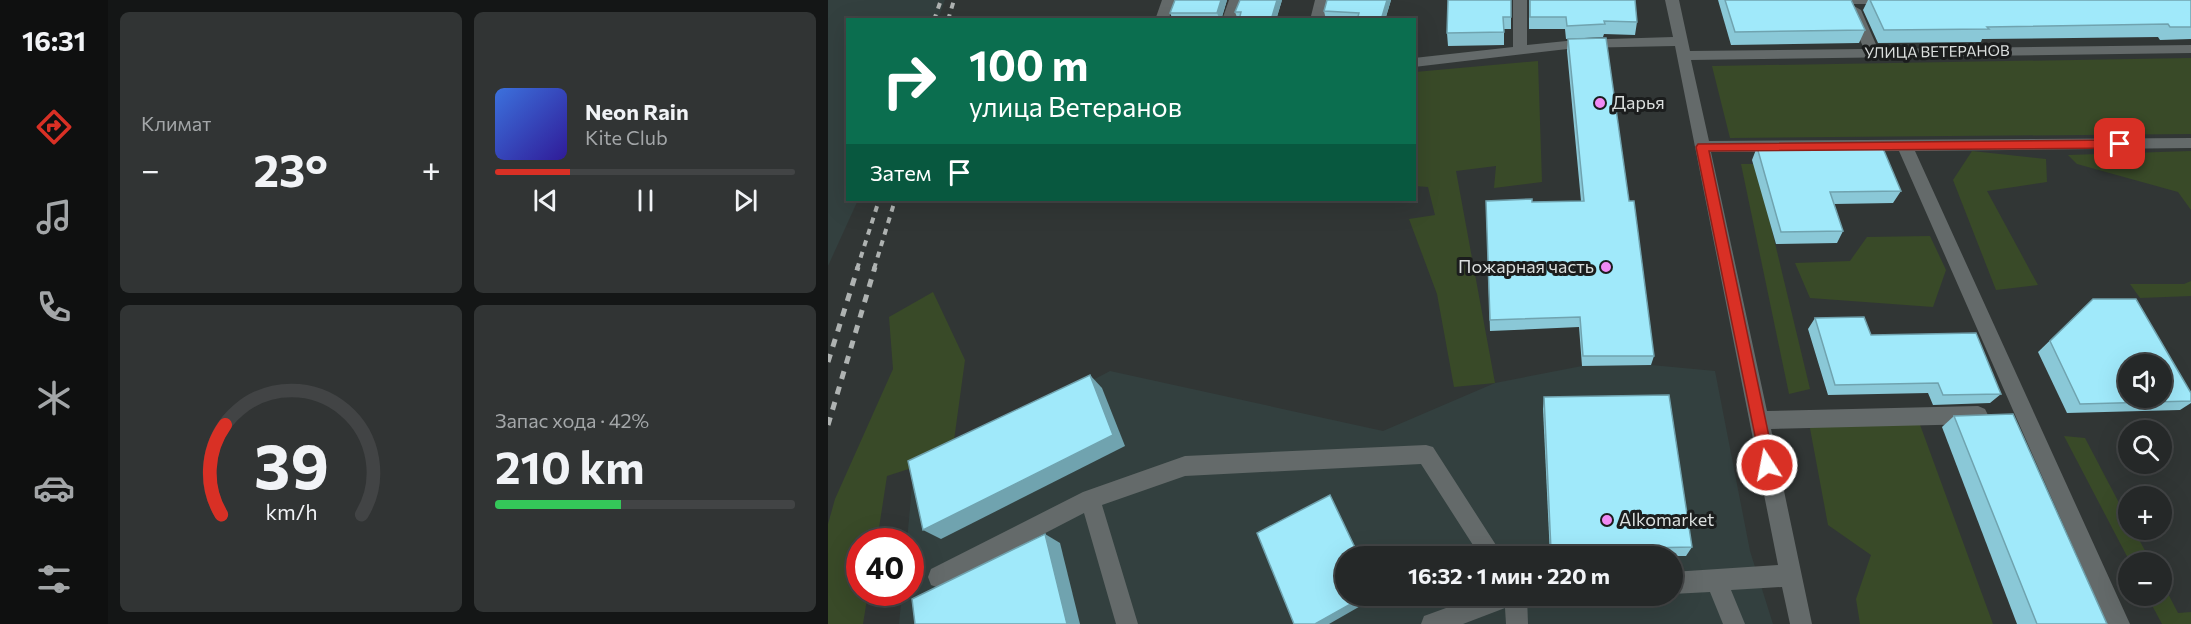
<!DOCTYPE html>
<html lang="ru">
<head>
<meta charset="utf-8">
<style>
  :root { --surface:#252828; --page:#313434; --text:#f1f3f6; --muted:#a3a6a8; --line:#424445; --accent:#d93025 }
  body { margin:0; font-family:Commissioner,sans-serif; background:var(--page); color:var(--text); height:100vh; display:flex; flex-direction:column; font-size:22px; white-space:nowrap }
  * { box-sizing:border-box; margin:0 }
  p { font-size:20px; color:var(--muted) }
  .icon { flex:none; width:33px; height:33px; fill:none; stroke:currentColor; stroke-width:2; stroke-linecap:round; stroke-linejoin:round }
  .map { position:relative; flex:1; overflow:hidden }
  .panel { display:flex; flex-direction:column; gap:12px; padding:12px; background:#141616; width:720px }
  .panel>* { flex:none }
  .guide { position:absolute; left:18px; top:18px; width:570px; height:183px; border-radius:0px; box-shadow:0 6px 24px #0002,0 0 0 2px var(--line); background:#0b6e4f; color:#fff; overflow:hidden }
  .controls { position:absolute; left:1290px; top:354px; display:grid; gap:12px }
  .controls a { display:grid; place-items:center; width:54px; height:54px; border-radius:50%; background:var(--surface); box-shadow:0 6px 24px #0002,0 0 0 2px var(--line); font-size:30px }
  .speed { position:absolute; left:18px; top:528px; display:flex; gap:12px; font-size:30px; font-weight:700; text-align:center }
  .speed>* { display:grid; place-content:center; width:78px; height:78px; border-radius:50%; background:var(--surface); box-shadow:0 6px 24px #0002,0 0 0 2px var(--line); line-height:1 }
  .speed .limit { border:9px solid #d22; background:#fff; color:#111 }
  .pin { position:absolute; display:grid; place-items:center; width:51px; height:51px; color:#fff; margin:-26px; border-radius:12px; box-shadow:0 3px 9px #0006 }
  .me { position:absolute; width:66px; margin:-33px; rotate:349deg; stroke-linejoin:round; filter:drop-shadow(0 0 4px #0008) }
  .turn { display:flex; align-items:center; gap:21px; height:126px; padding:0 24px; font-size:27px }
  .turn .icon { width:78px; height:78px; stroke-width:2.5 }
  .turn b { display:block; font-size:42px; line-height:51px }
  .then { display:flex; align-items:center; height:57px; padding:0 24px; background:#0003; gap:12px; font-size:22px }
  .big { font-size:45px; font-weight:700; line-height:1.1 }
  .panel .tile { flex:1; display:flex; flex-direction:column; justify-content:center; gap:9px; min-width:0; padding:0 21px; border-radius:9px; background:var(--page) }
  .panel .dial { align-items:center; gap:0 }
  .dial svg { height:156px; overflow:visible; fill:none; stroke:var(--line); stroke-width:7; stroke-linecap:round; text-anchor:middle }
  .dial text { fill:var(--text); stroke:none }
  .song { display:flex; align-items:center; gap:18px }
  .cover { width:72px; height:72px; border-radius:9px; background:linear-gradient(135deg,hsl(220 70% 55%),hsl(250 70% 35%)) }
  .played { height:6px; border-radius:3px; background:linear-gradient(90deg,var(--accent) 25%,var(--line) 25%) }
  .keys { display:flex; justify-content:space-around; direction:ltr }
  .heat { display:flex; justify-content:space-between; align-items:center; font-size:33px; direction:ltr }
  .charge { height:9px; border-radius:4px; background:linear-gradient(90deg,#34c759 42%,var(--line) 0) }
  .panel .tiles { flex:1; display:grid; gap:12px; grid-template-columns:repeat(2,1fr) }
  .trip { position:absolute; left:507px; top:546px; width:348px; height:60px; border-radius:30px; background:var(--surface); box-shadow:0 6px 24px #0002,0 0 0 2px var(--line); font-weight:700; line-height:60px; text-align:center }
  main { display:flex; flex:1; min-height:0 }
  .tab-bar { display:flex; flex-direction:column; width:108px; justify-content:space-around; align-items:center; background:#0f1010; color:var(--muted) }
  .tab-bar .icon { width:42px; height:42px }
  .tab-bar .selected { color:var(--accent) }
  .tab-bar b { font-size:27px; color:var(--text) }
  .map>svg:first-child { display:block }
  .built { fill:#33403f; fill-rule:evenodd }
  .green { fill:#394a28 }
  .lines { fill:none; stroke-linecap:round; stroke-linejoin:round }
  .minor { fill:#646a6a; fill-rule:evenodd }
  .rail-far1 { stroke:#afb3b2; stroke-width:4; stroke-dasharray:6 6; stroke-linecap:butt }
  .rail { stroke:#afb3b2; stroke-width:5; stroke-dasharray:8 8; stroke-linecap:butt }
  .wall { fill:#8ac8d7 }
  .shaded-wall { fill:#70a3af }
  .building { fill:#a0e9fa; stroke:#70a3af; stroke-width:1.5; fill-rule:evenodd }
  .route { fill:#d93025; stroke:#8d1f18; stroke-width:1.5 }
  .poi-dot { fill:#f18af4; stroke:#1b1d1d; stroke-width:2 }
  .labels { text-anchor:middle; stroke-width:6; stroke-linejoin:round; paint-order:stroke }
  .far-street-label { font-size:15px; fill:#dbdfde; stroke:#1b1d1d }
  .poi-label { font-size:18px; fill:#dbdfde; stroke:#1b1d1d; text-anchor:start }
</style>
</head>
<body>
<main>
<nav class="tab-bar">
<b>16:31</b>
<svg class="icon selected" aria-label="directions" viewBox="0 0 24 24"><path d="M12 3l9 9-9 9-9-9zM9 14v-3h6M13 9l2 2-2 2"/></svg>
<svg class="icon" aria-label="music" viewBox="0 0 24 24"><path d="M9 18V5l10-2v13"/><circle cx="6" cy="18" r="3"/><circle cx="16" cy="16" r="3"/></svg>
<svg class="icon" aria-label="phone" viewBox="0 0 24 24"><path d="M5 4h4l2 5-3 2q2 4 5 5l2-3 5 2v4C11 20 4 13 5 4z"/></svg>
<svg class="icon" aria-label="climate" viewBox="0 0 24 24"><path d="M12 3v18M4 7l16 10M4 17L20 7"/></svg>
<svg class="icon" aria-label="car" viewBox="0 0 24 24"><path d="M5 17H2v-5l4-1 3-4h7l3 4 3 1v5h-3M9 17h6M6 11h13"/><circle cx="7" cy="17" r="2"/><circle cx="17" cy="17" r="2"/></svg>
<svg class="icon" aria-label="filters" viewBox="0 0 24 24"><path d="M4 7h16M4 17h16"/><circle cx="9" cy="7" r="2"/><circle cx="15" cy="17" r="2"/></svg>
</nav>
<section class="panel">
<div class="tiles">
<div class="tile"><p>Климат</p>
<div class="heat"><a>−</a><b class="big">23°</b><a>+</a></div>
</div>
<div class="tile">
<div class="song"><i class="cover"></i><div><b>Neon Rain</b><p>Kite Club</p></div></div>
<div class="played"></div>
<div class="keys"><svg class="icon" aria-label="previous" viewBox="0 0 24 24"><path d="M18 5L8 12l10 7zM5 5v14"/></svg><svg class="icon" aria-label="pause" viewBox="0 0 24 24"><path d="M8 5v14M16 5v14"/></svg><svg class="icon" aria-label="next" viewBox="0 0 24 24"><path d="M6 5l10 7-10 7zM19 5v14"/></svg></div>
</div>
<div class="tile dial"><svg viewBox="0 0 100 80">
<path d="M14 69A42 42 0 1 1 86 69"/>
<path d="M14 69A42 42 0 0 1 16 23" stroke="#d93025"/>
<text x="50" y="56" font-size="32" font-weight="700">39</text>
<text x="50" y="72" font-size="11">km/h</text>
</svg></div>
<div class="tile"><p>Запас хода · 42%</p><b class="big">210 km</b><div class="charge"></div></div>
</div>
</section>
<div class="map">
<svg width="1363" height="624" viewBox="0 0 1363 624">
  <rect width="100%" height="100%" fill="#313635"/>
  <!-- built -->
  <g class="built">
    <polygon points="0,0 117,0 110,19 20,20 20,200 30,200 0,266"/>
    <path d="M 823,365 L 887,371 L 922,551 L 945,624 L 71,624 L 74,593 L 82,592 L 82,542 L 79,541 L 85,475 L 282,371 L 555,431 L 667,383 L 754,366 ZM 518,556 L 844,556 L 844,596 L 518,596 Z"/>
  </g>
  <!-- green -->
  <g class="green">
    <polygon points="1363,58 1363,134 902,138 884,66"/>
    <polygon points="710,61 714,182 666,188 668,166 628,171 667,383 626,387 609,294 581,219 607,215 600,187 587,186 587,72"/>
    <polygon points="1144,151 1218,159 1219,182 1159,191 1210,285 1168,290 1125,180"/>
    <polygon points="1363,151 1363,210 1350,192 1249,164 1240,155"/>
    <polygon points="913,164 928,164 982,389 961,394"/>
    <polygon points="1102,236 1118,270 1105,307 982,298 967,263 1022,261 1039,237"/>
    <polygon points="1363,281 1363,296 1312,298 1302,284 1356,284"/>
    <polygon points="105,292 137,360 124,455 59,476 49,541 32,542 32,592 40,593 35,624 0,624 0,524 7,499 65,369 61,317"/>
    <polygon points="1091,422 1165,624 1032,624 1028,599 1043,555 1000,525 981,423"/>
    <polygon points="1236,436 1257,438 1300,520 1300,530 1306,530 1323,562 1302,562"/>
    <polygon points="1334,582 1350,613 1363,612 1363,624 1334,624 1319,596 1334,596"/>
  </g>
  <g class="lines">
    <!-- minor -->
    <g class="minor">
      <polygon points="334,0 348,0 340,20 327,20"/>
      <polygon points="401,0 415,0 408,20 394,20"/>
      <polygon points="487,0 501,0 496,20 482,20"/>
      <polygon points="685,0 699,0 699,45 748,40 845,37 837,0 851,0 862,51 1036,49 1019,10 1026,6 1033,10 1050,49 1363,45 1363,53 863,60 881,141 1363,138 1363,148 1087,151 1302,624 1279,624 1071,151 883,152 939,411 1150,406 1157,409 1160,415 1157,421 1150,424 943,429 984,624 962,624 954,587 903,590 917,624 895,624 882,592 844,594 844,572 950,565 847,46 748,48 586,67 586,58 685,47"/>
      <polygon points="949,0 1083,0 1076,4 956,4"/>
      <polygon points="598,445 605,447 675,556 652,556 593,464 357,476 274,505 310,624 288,624 256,513 111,588 103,585 100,577 103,569 255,492 357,456"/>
      <polygon points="651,596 699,596 700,624 678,624 677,608 635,624 593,624 596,616"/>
    </g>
    <!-- rail-far1 -->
    <g class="rail-far1">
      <polyline points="106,20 113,0"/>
      <polyline points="120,20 126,0"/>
      <polyline points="29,269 51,200"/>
      <polyline points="46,269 67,200"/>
    </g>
    <!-- rail -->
    <g class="rail">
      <polyline points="0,362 30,267"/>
      <polyline points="0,425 47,267"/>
    </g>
  </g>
  <!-- wall -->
  <g class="wall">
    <polygon points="399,0 393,20 345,20 342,13"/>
    <polygon points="454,0 448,20 410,20 407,12"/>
    <polygon points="499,0 563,0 557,20 498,20 496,11"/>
    <polygon points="683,0 683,29 676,29 676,45 620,46 619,33"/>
    <polygon points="701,0 809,22 807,35 776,34 775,37 738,39 737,29 701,29"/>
    <polygon points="890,0 1023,0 1037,30 1031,43 903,45"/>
    <polygon points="1040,0 1363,0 1363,39 1332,40 1330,37 1154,39 1153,42 1050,43 1035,10"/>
    <polygon points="740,39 801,201 826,356 823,365 754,366 751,327 662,331 658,201 704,202 753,201 739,51"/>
    <polygon points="929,147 1073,191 1065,203 1006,204 1015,231 1009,243 948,244 924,160"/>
    <polygon points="1265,299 1363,393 1363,403 1352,410 1239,413 1210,352"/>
    <polygon points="987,318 1043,335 1173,394 1162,403 1105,405 1100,393 1000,395 980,329"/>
    <polygon points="716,397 864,547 858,556 722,556 715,409"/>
    <polygon points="1126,416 1279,624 1189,624 1114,427"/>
  </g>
  <!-- shaded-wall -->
  <g class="shaded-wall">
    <polygon points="393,0 399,0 393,20 392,20 389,13"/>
    <polygon points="449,0 454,0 448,20 443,20"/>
    <polygon points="559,0 563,0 557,20 553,20"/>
    <polygon points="262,375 274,388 297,446 113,539 95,530"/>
    <polygon points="217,534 232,543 252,624 239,624"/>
    <polygon points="537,596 550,596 501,624 487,624"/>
  </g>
  <!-- building -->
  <g class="building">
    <polygon points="347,0 393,0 389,13 342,13"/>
    <polygon points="412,0 449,0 443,20 411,20 413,12 407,12"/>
    <polygon points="499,0 559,0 553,20 529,20 531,13 496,11"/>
    <polygon points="620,0 683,0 683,17 675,17 676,32 619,33"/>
    <polygon points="702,0 807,0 809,22 776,21 777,24 739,26 738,17 702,17"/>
    <polygon points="897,0 1023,0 1037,30 907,32"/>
    <polygon points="1042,0 1363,0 1363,27 1342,27 1340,24 1159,27 1161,29 1056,30"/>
    <polygon points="778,38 801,201 806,201 826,356 755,356 752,317 662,320 658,201 704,199 704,202 756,201 740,39"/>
    <polygon points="1054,146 1073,191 1002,192 1015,231 953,232 929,147"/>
    <path d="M 1265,299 L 1308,299 L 1363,393 L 1363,401 L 1252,404 L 1222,341 ZM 1300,364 L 1334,364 L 1334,398 L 1300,398 Z"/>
    <polygon points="1036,317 1043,335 1148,333 1173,394 1115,395 1110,383 1007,385 987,318"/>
    <polygon points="262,375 285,435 95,530 80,461"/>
    <polygon points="841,395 864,547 723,550 716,397"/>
    <polygon points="1185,414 1279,624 1209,624 1126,416"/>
    <polygon points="502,495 531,556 518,556 518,596 537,596 487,624 466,624 429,533"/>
    <polygon points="217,534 239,624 87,624 84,599"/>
  </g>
  <!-- route -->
  <polygon class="route" points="1292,140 1297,144 1292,148 881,151 947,465 945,470 939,472 934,470 868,147 870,144"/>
  <!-- markers -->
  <g class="poi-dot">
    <circle cx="772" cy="103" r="6"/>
    <circle cx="778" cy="267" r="6"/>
    <circle cx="779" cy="520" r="6"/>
  </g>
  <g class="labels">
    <!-- far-street labels -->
    <g class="far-street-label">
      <text transform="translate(1109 52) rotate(-1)" y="5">УЛИЦА ВЕТЕРАНОВ</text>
    </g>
    <!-- poi labels -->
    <g class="poi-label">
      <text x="784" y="109">Дарья</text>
      <text x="766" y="273" text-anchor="end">Пожарная часть</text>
      <text x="791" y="526">Alkomarket</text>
    </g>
  </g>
</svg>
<div class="controls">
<a><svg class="icon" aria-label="sound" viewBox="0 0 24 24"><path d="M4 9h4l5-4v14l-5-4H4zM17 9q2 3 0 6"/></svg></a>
<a><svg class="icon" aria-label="search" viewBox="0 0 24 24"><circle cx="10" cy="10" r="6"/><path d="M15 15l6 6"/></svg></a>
<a>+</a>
<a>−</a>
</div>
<div class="speed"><div class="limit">40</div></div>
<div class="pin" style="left:1292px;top:144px;background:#d93025"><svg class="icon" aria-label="arrive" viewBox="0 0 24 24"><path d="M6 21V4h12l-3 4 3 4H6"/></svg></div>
<svg class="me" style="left:939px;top:465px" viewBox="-20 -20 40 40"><circle r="17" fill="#d93025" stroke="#fff" stroke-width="3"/><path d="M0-11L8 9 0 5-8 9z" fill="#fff"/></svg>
<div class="trip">16:32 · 1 мин · 220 m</div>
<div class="guide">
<div class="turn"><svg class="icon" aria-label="right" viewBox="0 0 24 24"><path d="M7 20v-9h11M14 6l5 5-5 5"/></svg><div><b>100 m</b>улица Ветеранов</div></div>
<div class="then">Затем<svg class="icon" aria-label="arrive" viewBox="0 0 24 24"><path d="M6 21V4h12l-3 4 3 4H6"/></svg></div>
</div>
</div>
</main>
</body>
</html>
